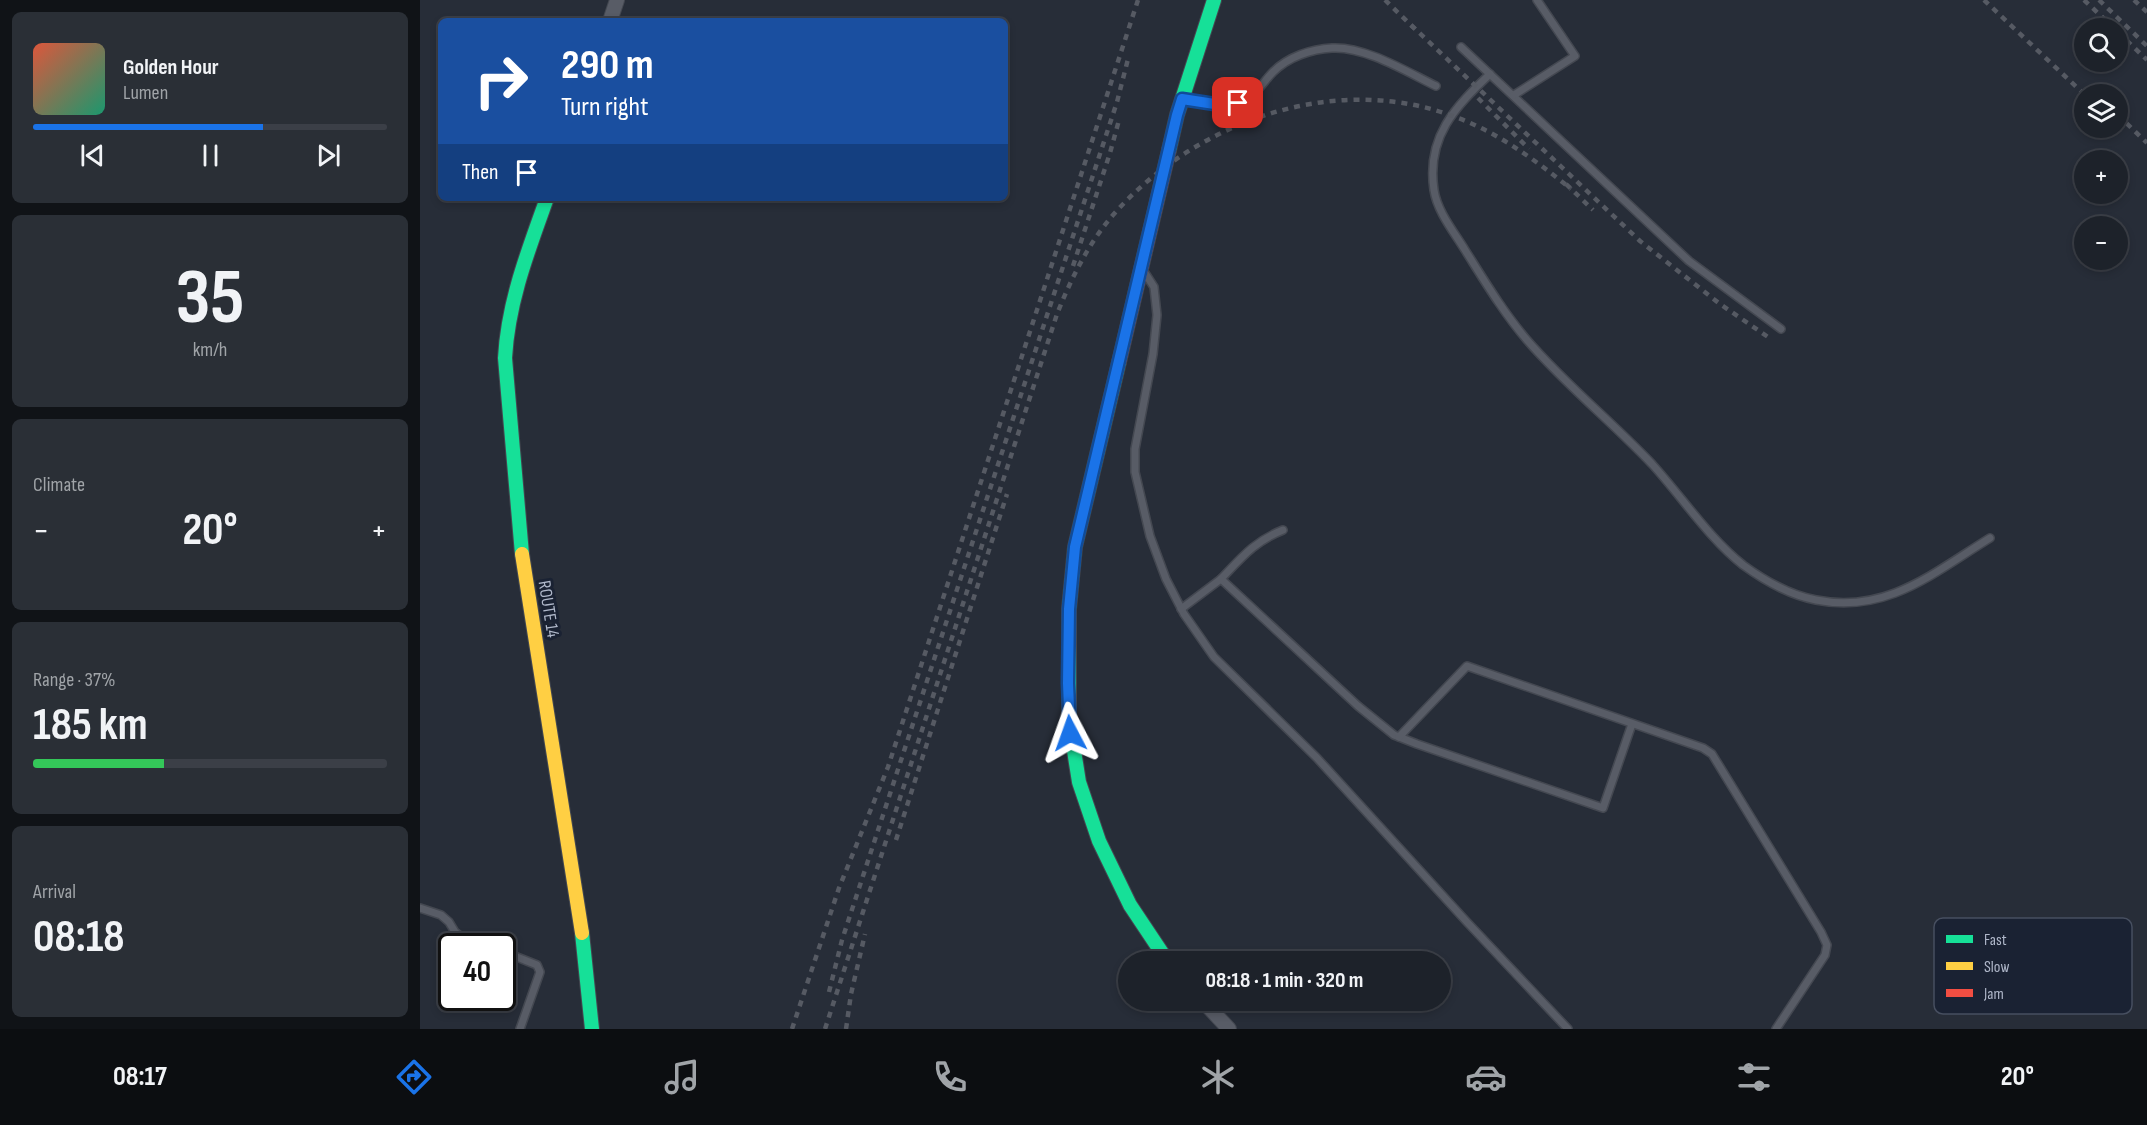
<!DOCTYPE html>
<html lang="en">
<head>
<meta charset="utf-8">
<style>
  :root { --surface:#1d222a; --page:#2a2f36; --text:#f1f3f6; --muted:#a0a4a8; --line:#3b3f47; --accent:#1a73e8 }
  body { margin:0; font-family:"Sofia Sans Condensed",sans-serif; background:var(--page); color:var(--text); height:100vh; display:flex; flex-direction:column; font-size:22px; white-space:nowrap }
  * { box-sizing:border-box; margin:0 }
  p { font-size:20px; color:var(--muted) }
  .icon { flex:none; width:33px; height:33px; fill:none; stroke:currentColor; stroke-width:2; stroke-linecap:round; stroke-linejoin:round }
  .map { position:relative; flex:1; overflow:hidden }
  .sheet { display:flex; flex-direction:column; gap:12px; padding:12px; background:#101317; width:420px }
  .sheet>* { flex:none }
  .top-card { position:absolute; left:18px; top:18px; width:570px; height:183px; border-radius:9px; box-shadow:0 3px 9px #0003,0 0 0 2px var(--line); background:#1a4fa0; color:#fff; overflow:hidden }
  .fabs { position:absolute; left:1654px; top:18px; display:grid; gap:12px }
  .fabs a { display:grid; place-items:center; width:54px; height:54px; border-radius:50%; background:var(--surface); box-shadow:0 3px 9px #0003,0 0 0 2px var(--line); font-size:30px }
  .speed { position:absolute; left:18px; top:933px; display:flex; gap:12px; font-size:30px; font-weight:700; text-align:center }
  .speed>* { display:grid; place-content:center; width:78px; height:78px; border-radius:50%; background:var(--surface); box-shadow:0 3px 9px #0003,0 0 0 2px var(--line); line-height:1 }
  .speed .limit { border:3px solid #111; border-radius:9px; background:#fff; color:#111 }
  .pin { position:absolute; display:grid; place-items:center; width:51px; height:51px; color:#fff; margin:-26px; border-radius:12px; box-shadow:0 3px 9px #0006 }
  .me { position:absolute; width:66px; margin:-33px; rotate:356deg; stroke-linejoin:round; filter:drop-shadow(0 0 4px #0008) }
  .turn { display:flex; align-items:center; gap:21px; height:126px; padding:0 24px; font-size:27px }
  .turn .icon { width:78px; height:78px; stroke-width:2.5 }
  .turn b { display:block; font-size:42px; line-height:51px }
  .then { display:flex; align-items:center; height:57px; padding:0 24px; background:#0003; gap:12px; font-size:22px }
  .big { font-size:45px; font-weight:700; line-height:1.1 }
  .sheet .card { flex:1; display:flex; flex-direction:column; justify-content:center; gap:9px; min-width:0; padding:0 21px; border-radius:9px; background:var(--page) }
  .sheet .dial { align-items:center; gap:0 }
  .dial b { font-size:78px; line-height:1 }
  .song { display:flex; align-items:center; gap:18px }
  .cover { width:72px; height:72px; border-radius:9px; background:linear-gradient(135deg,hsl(10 70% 55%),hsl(160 70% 35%)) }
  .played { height:6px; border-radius:3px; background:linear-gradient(90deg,var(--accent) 65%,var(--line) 65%) }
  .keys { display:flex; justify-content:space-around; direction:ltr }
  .heat { display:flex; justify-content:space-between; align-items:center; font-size:33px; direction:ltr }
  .charge { height:9px; border-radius:4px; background:linear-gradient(90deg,#34c759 37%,var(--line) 0) }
  .trip { position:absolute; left:698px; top:951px; width:333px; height:60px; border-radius:30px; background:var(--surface); box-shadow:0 3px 9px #0003,0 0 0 2px var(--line); font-weight:700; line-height:60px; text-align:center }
  .menu { display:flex; height:96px; justify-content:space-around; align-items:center; background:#0c0e11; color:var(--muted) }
  .menu .icon { width:42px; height:42px }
  .menu .active { color:var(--accent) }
  .menu b { font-size:27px; color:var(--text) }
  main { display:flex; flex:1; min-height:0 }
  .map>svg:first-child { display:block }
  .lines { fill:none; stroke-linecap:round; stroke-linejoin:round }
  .lane-casing { stroke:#444851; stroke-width:10 }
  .street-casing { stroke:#444851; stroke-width:16 }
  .fast-casing { stroke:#444851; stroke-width:16 }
  .slow-casing { stroke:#444851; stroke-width:16 }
  .jam-casing { stroke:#444851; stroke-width:16 }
  .lane { stroke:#585c66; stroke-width:7 }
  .street { stroke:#585c66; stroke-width:14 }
  .fast { stroke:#16e098; stroke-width:14 }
  .slow { stroke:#ffcf43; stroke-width:14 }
  .jam { stroke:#f24e42; stroke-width:14 }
  .rail { stroke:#565a63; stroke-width:4.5; stroke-dasharray:6 6; stroke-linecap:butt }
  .route-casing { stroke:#114b97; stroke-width:15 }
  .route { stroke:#1a73e8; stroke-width:10 }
  .labels { text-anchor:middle; stroke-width:6; stroke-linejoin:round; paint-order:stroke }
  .street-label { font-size:18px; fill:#b0b8ca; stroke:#1a2233 }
  .key { fill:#1a2233; stroke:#474f60; stroke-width:1.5 }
  .key-label { font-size:16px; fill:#b0b8ca }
</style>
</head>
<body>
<main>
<section class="sheet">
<div class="card">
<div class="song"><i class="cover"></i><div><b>Golden Hour</b><p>Lumen</p></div></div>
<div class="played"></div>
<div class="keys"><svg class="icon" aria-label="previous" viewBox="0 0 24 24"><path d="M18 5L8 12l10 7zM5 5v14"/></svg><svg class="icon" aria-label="pause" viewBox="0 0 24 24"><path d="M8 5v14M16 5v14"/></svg><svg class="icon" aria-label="next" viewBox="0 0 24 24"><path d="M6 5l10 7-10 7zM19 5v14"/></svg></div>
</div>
<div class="card dial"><b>35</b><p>km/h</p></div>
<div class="card"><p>Climate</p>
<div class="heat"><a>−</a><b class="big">20°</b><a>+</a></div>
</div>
<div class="card"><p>Range · 37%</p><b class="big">185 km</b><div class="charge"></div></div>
<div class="card"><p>Arrival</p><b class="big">08:18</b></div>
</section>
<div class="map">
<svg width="1727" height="1029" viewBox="0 0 1727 1029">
  <rect width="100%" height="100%" fill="#272d38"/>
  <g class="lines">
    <defs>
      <g id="lane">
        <polyline points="1041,47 1269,261 1361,329"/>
        <path d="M 1070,74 C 1035,107 1006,137 1014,190 C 1017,211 1034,232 1045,250 C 1064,280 1083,312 1107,340 C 1145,384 1192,422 1232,464 C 1262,497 1288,537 1323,565 C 1345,581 1369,595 1396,600 C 1467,614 1513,573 1570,538"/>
        <polyline points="1094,95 1155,56 1117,0"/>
        <path d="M 764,100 C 781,102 803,108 820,102 C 836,97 842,83 853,72 C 868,57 891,49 912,48 C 945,46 987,72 1016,86"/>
        <polyline points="723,270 734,287 737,315 733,354 715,449 715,472 730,536 746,579 764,614 794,657 897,758 1046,921 1148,1029"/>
        <path d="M 801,579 C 822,557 835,541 863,530"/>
        <polyline points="761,609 801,579 938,706 974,735 997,744 1183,808 1212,724"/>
        <polyline points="979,737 1047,666 1283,748 1292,754 1401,932 1407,945 1405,955 1356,1029"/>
        <polyline points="0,908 21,915 29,922 35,932 44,939 67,946"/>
        <polyline points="82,951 117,965 120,972 100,1029"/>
      </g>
      <g id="street">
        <polyline points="190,21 197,0"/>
        <polyline points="782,1000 809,1029"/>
      </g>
      <g id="fast">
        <polyline points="749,150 757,115 794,0"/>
        <polyline points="699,362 655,547 649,609 649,719 659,782 679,841 710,905 748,962"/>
        <path d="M 102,554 L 85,358 C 88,302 108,251 127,198"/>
        <polyline points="162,933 172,1029"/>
      </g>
      <polyline id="slow" points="102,554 162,933"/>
      <polyline id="jam" points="699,362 749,150"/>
    </defs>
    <!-- lane casing -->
    <use href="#lane" class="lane-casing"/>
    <!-- street casing -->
    <use href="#street" class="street-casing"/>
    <!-- fast casing -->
    <use href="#fast" class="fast-casing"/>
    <!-- slow casing -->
    <use href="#slow" class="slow-casing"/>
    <!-- jam casing -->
    <use href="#jam" class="jam-casing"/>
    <!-- lane -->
    <use href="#lane" class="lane"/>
    <!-- street -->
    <use href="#street" class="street"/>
    <!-- fast -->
    <use href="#fast" class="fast"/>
    <!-- slow -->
    <use href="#slow" class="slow"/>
    <!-- jam -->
    <use href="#jam" class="jam"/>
    <!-- rail -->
    <g class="rail">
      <polyline points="965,0 995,29"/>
      <polyline points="1564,0 1665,95"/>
      <polyline points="1664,0 1694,28"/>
      <polyline points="1679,0 1727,46"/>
      <polyline points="1714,0 1727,12"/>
      <polyline points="991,25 1220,241 1300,304 1348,337"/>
      <polyline points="1698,32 1727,60"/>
      <polyline points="1058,98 1109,149"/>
      <polyline points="1698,115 1727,143"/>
      <polyline points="1146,184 1173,210"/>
      <polyline points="653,266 690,153 699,120"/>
      <polyline points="476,840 587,494"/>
      <polyline points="409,992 422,940 697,102 708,59"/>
      <polyline points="372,1029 419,888 468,767 718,0"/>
      <path d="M 405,1029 L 637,314 C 651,279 668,244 693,215 C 773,124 909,73 1027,114 C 1073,129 1113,158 1151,189"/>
      <polyline points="426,1029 431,994 445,934"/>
    </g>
  </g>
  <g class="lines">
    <defs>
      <polyline id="route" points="650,733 648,683 649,609 655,547 757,115 762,99 801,105 818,103"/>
    </defs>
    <!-- route casing -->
    <use href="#route" class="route-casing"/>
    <!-- route -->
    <use href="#route" class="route"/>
  </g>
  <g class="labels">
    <!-- street labels -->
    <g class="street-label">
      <text transform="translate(129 609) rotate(81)" y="6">ROUTE 14</text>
    </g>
  </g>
  <!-- legend -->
  <rect x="1514" y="918" width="198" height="96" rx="9" class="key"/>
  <rect x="1526" y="935" width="27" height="8" fill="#16e098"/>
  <rect x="1526" y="962" width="27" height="8" fill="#ffcf43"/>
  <rect x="1526" y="989" width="27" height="8" fill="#f24e42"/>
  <g class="key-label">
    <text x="1564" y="945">Fast</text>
    <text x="1564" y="972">Slow</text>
    <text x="1564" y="999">Jam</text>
  </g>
</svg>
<div class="fabs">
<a><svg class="icon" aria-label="search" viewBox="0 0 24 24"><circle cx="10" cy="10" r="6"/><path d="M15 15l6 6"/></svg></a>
<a><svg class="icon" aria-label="layers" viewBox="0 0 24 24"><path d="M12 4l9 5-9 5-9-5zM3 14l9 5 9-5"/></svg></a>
<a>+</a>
<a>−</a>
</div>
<div class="speed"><div class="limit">40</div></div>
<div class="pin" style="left:818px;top:103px;background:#d93025"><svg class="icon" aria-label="arrive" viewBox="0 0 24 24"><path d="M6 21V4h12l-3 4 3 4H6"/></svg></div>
<svg class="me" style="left:650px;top:733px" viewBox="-20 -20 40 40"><path d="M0-17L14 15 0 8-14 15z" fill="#1a73e8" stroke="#fff" stroke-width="4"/></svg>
<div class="trip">08:18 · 1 min · 320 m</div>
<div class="top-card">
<div class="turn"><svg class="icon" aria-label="right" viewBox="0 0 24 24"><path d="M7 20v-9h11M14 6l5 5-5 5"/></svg><div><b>290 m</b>Turn right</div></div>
<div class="then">Then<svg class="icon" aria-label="arrive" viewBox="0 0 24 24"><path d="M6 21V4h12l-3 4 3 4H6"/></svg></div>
</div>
</div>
</main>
<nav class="menu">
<b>08:17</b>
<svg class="icon active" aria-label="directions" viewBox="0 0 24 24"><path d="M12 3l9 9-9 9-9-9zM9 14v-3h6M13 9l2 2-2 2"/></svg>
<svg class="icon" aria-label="music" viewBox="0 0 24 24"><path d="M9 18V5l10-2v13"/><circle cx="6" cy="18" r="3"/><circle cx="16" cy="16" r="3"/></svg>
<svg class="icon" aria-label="phone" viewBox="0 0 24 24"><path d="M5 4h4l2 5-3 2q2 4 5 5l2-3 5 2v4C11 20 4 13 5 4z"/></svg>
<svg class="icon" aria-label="climate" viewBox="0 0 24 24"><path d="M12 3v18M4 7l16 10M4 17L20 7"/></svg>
<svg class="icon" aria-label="car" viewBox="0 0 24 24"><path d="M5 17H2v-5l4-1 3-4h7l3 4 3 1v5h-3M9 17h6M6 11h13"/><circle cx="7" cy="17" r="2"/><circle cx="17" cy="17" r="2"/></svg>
<svg class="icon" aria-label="filters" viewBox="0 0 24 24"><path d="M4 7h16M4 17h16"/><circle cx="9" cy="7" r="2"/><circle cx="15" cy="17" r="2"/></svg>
<b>20°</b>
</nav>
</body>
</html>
